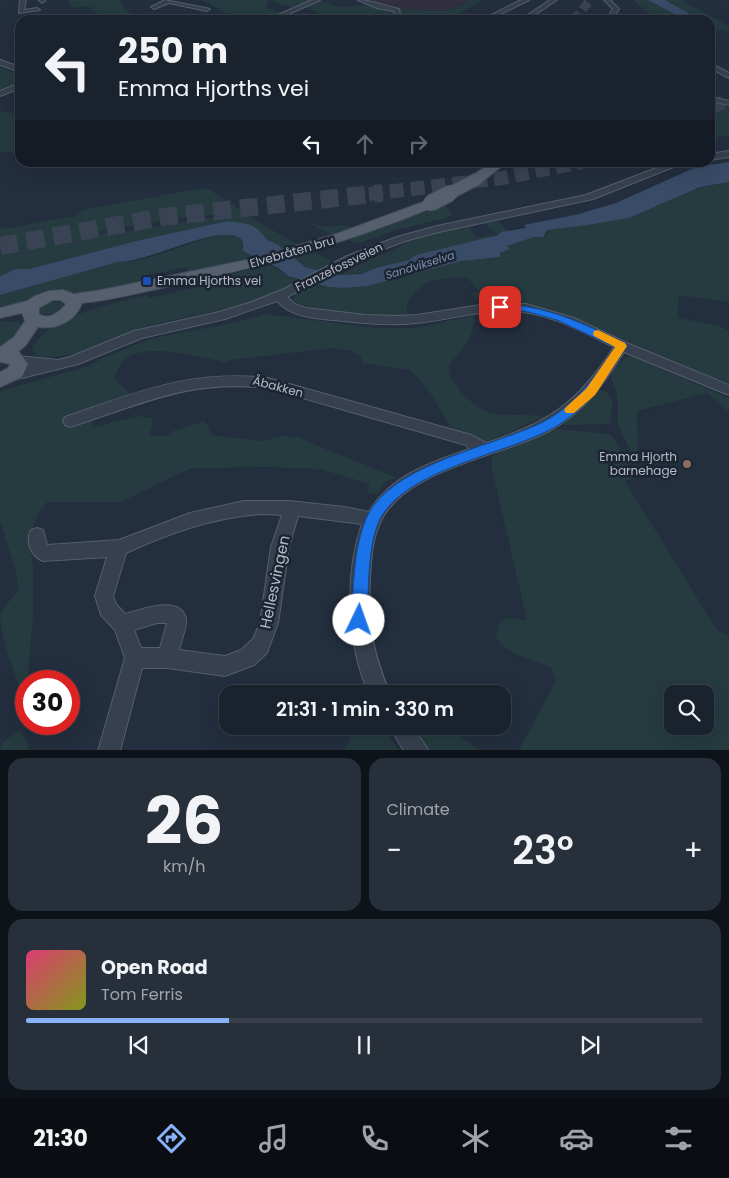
<!DOCTYPE html>
<html lang="en">
<head>
<meta charset="utf-8">
<style>
  :root { --surface:#1a222e; --page:#272f3a; --text:#f1f3f6; --muted:#9fa4aa; --line:#383f4a; --accent:#88b2f9 }
  body { margin:0; font-family:Poppins,sans-serif; background:var(--page); color:var(--text); height:100vh; display:flex; flex-direction:column; font-size:19px; white-space:nowrap }
  * { box-sizing:border-box; margin:0 }
  p { font-size:16px; color:var(--muted) }
  .icon { flex:none; width:28px; height:28px; fill:none; stroke:currentColor; stroke-width:2; stroke-linecap:round; stroke-linejoin:round }
  .map { position:relative; height:750px; overflow:hidden }
  .side { display:flex; flex-direction:column; gap:8px; padding:8px; background:#0e1319; flex:1 }
  .side>* { flex:none }
  .banner { position:absolute; left:15px; top:15px; width:700px; height:152px; border-radius:15px; box-shadow:0 5px 20px #0002,0 0 0 1px var(--line); background:#1a222e; color:var(--text); overflow:hidden }
  .controls { position:absolute; left:664px; top:685px; display:grid; gap:10px }
  .controls a { display:grid; place-items:center; width:50px; height:50px; border-radius:10px; background:var(--surface); box-shadow:0 5px 20px #0002,0 0 0 1px var(--line); font-size:25px }
  .speed { position:absolute; left:15px; top:670px; display:flex; gap:10px; font-size:25px; font-weight:700; text-align:center }
  .speed>* { display:grid; place-content:center; width:65px; height:65px; border-radius:50%; background:var(--surface); box-shadow:0 5px 20px #0002,0 0 0 1px var(--line); line-height:1 }
  .speed .limit { border:8px solid #d22; background:#fff; color:#111 }
  .pin { position:absolute; display:grid; place-items:center; width:42px; height:42px; color:#fff; margin:-21px; border-radius:10px; box-shadow:0 2px 8px #0006 }
  .me { position:absolute; width:55px; margin:-28px; rotate:3deg; stroke-linejoin:round; filter:drop-shadow(0 0 4px #0008) }
  .turn { display:flex; align-items:center; gap:18px; height:105px; padding:0 20px; font-size:22px }
  .turn .icon { width:65px; height:65px; stroke-width:2.5 }
  .turn b { display:block; font-size:35px; line-height:42px }
  .lanes { display:flex; align-items:center; height:48px; padding:0 20px; background:#0003; justify-content:center; gap:25px; direction:ltr }
  .lanes .off { opacity:.35 }
  .big { font-size:38px; font-weight:600; line-height:1.1 }
  .side .tile { flex:1; display:flex; flex-direction:column; justify-content:center; gap:8px; min-width:0; padding:0 18px; border-radius:15px; background:var(--page) }
  .side .dial { align-items:center; gap:0 }
  .dial b { font-size:65px; line-height:1 }
  .song { display:flex; align-items:center; gap:15px }
  .cover { width:60px; height:60px; border-radius:8px; background:linear-gradient(135deg,hsl(340 70% 55%),hsl(70 70% 35%)) }
  .played { height:5px; border-radius:2px; background:linear-gradient(90deg,var(--accent) 30%,var(--line) 30%) }
  .keys { display:flex; justify-content:space-around; direction:ltr }
  .heat { display:flex; justify-content:space-between; align-items:center; font-size:28px; direction:ltr }
  .side .tiles { flex:1; display:grid; gap:8px; grid-template-columns:1fr 1fr }
  .tile:last-child { grid-column:span 2 }
  .trip { position:absolute; left:219px; top:685px; width:292px; height:50px; border-radius:15px; background:var(--surface); box-shadow:0 5px 20px #0002,0 0 0 1px var(--line); font-weight:600; line-height:50px; text-align:center }
  .dock { display:flex; height:80px; justify-content:space-around; align-items:center; background:#0a0e12; color:var(--muted) }
  .dock .icon { width:35px; height:35px }
  .dock .on { color:var(--accent) }
  .dock b { font-size:22px; color:var(--text) }
  .map>svg:first-child { display:block }
  .medical { fill:#32303f }
  .green { fill:#253b3f; fill-rule:evenodd }
  .water { fill:#384b67 }
  .lines { fill:none; stroke-linecap:round; stroke-linejoin:round }
  .major-tunnel { stroke:#394353; stroke-width:9; stroke-dasharray:9 4.5; stroke-linecap:butt }
  .highway-tunnel-far1 { stroke:#394353; stroke-width:14; stroke-dasharray:14 7; stroke-linecap:butt }
  .highway-tunnel { stroke:#394353; stroke-width:18; stroke-dasharray:18 9; stroke-linecap:butt }
  .minor-casing { stroke:#555e6c; stroke-width:2 }
  .major-casing { stroke:#404957; stroke-width:2 }
  .minor { fill:#37404e; fill-rule:evenodd }
  .major { fill:#555f6e; fill-rule:evenodd }
  .major-bridge-far1-casing { stroke:#404957; stroke-width:14; stroke-linecap:butt }
  .major-bridge-casing { stroke:#404957; stroke-width:18; stroke-linecap:butt }
  .major-bridge-far1 { stroke:#555f6e; stroke-width:12 }
  .major-bridge { stroke:#555f6e; stroke-width:16 }
  .route { fill:#1a73e8; stroke:#114b97 }
  .slow { fill:#f59e0b }
  .transit-dot { fill:#1a4fb4; stroke:#1d2533; stroke-width:2 }
  .education-dot { fill:#8d6e63; stroke:#1d2533; stroke-width:2 }
  .labels { text-anchor:middle; stroke-width:5; stroke-linejoin:round; paint-order:stroke }
  .far-water-label { font-size:11px; font-style:italic; fill:#7b91b1; stroke:#1d2533 }
  .street-label { font-size:12px; fill:#b3bbc9; stroke:#1d2533 }
  .poi-label { font-size:12px; fill:#b3bbc9; stroke:#1d2533; text-anchor:start }
  .near-street-label { font-size:15px; fill:#b3bbc9; stroke:#1d2533 }
</style>
</head>
<body>
<div class="map">
<svg width="729" height="751" viewBox="0 0 729 751">
  <rect width="100%" height="100%" fill="#232e3e"/>
  <!-- medical -->
  <polygon class="medical" points="361,0 467,0 468,3 444,11 377,8 368,5"/>
  <!-- green -->
  <g class="green">
    <polygon points="67,0 119,0 126,10 136,17 152,14 155,20 104,20 88,6 73,8"/>
    <polygon points="202,0 319,0 338,7 368,5 377,8 444,11 468,3 467,0 482,0 449,20 330,20 300,4 292,7 275,3 273,0 267,1 267,8 281,12 262,20 223,12"/>
    <polygon points="633,0 681,0 729,26 729,33 723,30 710,31 710,20 656,20"/>
    <polygon points="0,68 20,74 20,82 0,90"/>
    <polygon points="710,103 729,107 729,136 710,138"/>
    <polygon points="0,111 20,114 20,152 0,152"/>
    <path d="M 729,182 L 729,302 L 679,295 L 677,318 L 718,325 L 729,331 L 729,383 C 702,373 674,363 648,351 C 589,324 545,298 478,302 L 472,293 L 478,291 L 467,277 C 455,278 437,278 427,283 C 415,290 404,302 407,315 C 379,316 316,315 293,300 L 294,294 L 314,282 C 362,298 412,270 461,261 C 474,259 487,259 499,257 L 500,253 L 510,249 L 507,246 L 534,237 L 546,235 L 547,230 L 588,225 L 629,218 L 700,187 Z"/>
    <path d="M 204,188 L 210,190 C 240,209 268,230 300,245 L 285,250 L 267,240 L 259,232 L 227,221 L 136,241 L 29,269 L 16,269 L 0,276 L 0,227 L 4,229 L 75,216 L 83,210 L 103,206 ZM 219,214 L 223,216 L 111,234 L 96,232 L 171,219 Z"/>
    <polygon points="443,202 453,214 447,218 399,229 359,243 347,240 407,217"/>
    <path d="M 294,215 C 302,219 312,224 321,226 C 333,228 340,222 353,228 L 333,236 Z"/>
    <path d="M 498,221 L 508,231 C 497,233 482,240 470,243 C 451,248 423,250 409,260 C 387,266 364,275 341,275 L 371,259 L 392,251 L 409,240 L 437,232 L 473,226 L 470,230 L 478,238 L 496,233 L 484,223 Z"/>
    <path d="M 226,235 L 240,238 L 243,242 L 242,249 L 257,258 L 189,272 L 187,267 L 143,276 L 143,283 L 84,294 L 60,290 L 46,292 L 20,303 L 0,309 L 0,295 L 118,262 C 153,263 190,238 226,235 Z"/>
    <path d="M 310,251 L 336,263 C 318,272 307,272 292,257 Z"/>
    <path d="M 269,264 L 288,276 L 304,279 L 247,304 L 147,326 L 74,354 L 45,358 L 37,356 L 32,350 C 45,317 116,302 147,295 L 149,298 L 193,288 L 192,285 Z"/>
    <polygon points="51,301 62,302 64,305 63,309 53,315 41,314 39,311 40,307"/>
    <path d="M 265,314 L 376,328 L 416,328 L 476,315 L 469,340 L 449,366 C 449,376 455,385 462,393 C 490,423 507,412 544,416 L 505,435 L 470,446 L 448,423 L 429,391 L 410,370 L 362,363 L 361,357 L 351,351 L 332,348 L 231,360 L 225,363 C 201,356 147,342 125,359 C 119,364 117,373 114,379 L 130,393 L 130,399 L 91,418 L 92,428 L 139,416 L 151,418 L 153,422 L 150,435 L 167,436 L 173,431 L 204,421 L 208,426 L 211,435 L 216,436 L 264,441 L 282,436 L 299,437 L 334,453 L 362,463 L 371,468 L 396,477 L 385,482 L 378,494 L 366,492 L 370,484 L 320,469 L 269,467 L 191,468 L 121,502 L 47,502 L 39,512 L 32,528 L 30,547 L 33,567 L 33,616 L 26,700 C 16,682 0,635 0,615 C 3,607 13,597 19,590 L 16,573 L 0,520 L 0,391 L 89,366 L 105,357 L 150,339 L 237,322 Z"/>
    <polygon points="0,321 19,322 22,326 20,332 0,350"/>
    <polygon points="631,356 729,398 729,413 707,393 637,411 638,454 632,454 618,425 618,402 615,387 611,380 612,372 626,357"/>
    <path d="M 599,390 C 616,391 612,409 610,422 L 608,424 L 565,425 L 562,421 Z"/>
    <path d="M 557,429 L 608,434 L 613,437 L 635,478 L 625,481 L 717,630 L 729,635 L 729,750 L 519,750 L 556,681 L 552,668 C 534,659 505,656 496,637 L 499,625 L 507,618 L 527,620 L 492,469 L 492,456 L 547,431 ZM 672,694 L 705,694 L 705,726 L 672,726 Z"/>
    <polygon points="351,726 381,726 399,750 344,750 350,740"/>
    <polygon points="408,726 446,726 479,750 430,750"/>
    <path d="M 19,731 L 25,738 L 29,750 L 0,750 C 0,741 12,736 19,731 Z"/>
  </g>
  <!-- water -->
  <g class="water">
    <polygon points="648,0 665,0 700,20 686,20"/>
    <path d="M 729,162 L 729,182 L 700,187 L 629,218 L 588,225 L 547,230 L 543,237 L 534,237 L 507,246 L 510,249 L 500,253 L 500,257 L 462,261 L 367,286 L 344,288 L 329,287 L 288,276 L 278,268 L 243,251 L 243,242 L 240,238 C 216,224 149,262 118,262 L 0,295 L 0,276 L 16,269 L 29,269 L 136,241 L 227,221 L 249,224 L 258,229 L 267,240 L 277,244 L 305,267 L 339,275 L 361,274 L 376,268 L 409,260 L 414,256 L 424,253 L 498,235 L 501,232 L 526,228 L 524,225 L 579,214 L 616,203 L 696,167 Z"/>
  </g>
  <g class="lines">
    <!-- major-tunnel -->
    <polyline class="major-tunnel" points="574,20 590,0"/>
    <!-- highway-tunnel-far1 -->
    <g class="highway-tunnel-far1">
      <polyline points="710,108 729,100"/>
      <polyline points="369,194 503,178 582,162"/>
    </g>
    <!-- highway-tunnel -->
    <polyline class="highway-tunnel" points="0,246 163,217 382,193"/>
    <defs>
      <g id="minor">
        <polygon points="20,0 26,0 24,10 37,8 40,10 19,13"/>
        <polygon points="39,0 45,0 45,1 42,3"/>
        <polygon points="165,0 210,9 207,11 169,3 154,9 151,7"/>
        <polygon points="312,0 320,0 275,20 266,20"/>
        <path d="M 358,0 C 371,0 386,6 399,9 L 400,15 L 395,16 L 394,11 L 377,8 Z"/>
        <polygon points="521,0 529,0 489,20 481,20"/>
        <polygon points="550,0 557,0 527,20 520,20"/>
        <polygon points="604,0 610,0 619,9 612,20 606,20 613,9"/>
        <polygon points="0,60 20,67 20,72 0,65"/>
        <polygon points="710,63 729,73 729,78 710,68"/>
        <polygon points="20,83 20,88 0,96 0,91"/>
        <polygon points="710,97 729,101 729,105 710,101"/>
        <polygon points="729,151 729,157 710,160 710,154"/>
        <path d="M 672,162 L 686,162 L 593,199 L 439,232 L 405,241 L 355,260 L 287,297 L 295,304 L 306,308 L 365,315 L 396,316 L 417,315 L 487,304 L 526,304 L 574,318 L 629,344 L 729,385 L 729,395 L 624,352 C 604,384 583,413 549,431 C 501,457 403,469 380,523 C 372,540 371,561 370,579 C 368,627 372,650 390,694 L 369,694 C 347,645 344,575 362,524 L 298,516 L 289,547 L 278,623 L 267,653 L 254,665 L 225,676 L 167,668 L 142,668 L 120,751 L 98,751 L 125,658 L 115,630 L 101,615 L 95,596 L 107,557 L 43,561 C 31,556 25,542 31,530 L 37,528 L 43,530 L 47,545 L 119,540 L 190,513 L 244,501 L 289,501 L 344,507 L 369,512 C 390,476 433,461 470,449 L 466,445 L 268,388 C 188,379 143,404 70,427 L 65,425 L 63,421 L 65,417 C 136,393 190,369 268,378 L 471,435 L 486,443 C 548,423 578,403 614,347 C 581,331 548,312 510,311 C 479,310 448,320 416,323 C 389,326 361,323 333,320 C 312,318 292,317 277,301 L 225,319 L 142,338 L 78,364 L 10,381 L 5,379 L 3,376 L 5,373 L 30,366 L 13,364 L 11,361 L 13,358 L 18,356 L 58,360 L 70,357 L 134,331 L 219,312 L 252,302 L 284,289 L 347,256 L 397,237 L 437,226 L 586,195 ZM 263,514 L 282,515 L 271,547 L 260,623 L 253,639 L 241,650 L 225,656 L 179,650 C 181,641 187,627 186,619 C 181,594 140,610 125,614 L 116,604 L 113,596 L 126,553 C 170,533 214,517 263,514 ZM 157,623 L 167,623 L 160,648 L 141,648 L 134,630 Z"/>
        <polygon points="389,726 412,726 429,751 404,751"/>
      </g>
      <g id="major">
        <polygon points="492,162 507,162 482,182 472,182 470,179 472,176"/>
        <path d="M 431,199 L 438,203 L 436,206 C 350,242 262,267 171,286 C 142,292 112,300 82,303 C 76,321 56,330 38,327 L 26,345 L 18,352 L 20,353 L 28,364 L 22,377 L 0,387 L 0,372 L 8,368 L 10,364 L 0,362 L 0,347 L 14,337 L 25,321 L 22,313 L 0,318 L 0,308 L 27,301 L 35,296 L 49,291 L 63,290 L 74,294 L 101,290 L 246,260 L 336,234 ZM 53,300 L 60,300 L 66,304 C 59,313 49,320 39,314 L 39,308 Z"/>
      </g>
    </defs>
    <!-- minor casing -->
    <use href="#minor" class="minor-casing"/>
    <!-- major casing -->
    <use href="#major" class="major-casing"/>
    <!-- minor -->
    <use href="#minor" class="minor"/>
    <!-- major -->
    <use href="#major" class="major"/>
    <defs>
      <polyline id="major-bridge-far1" points="448,194 477,179"/>
      <polyline id="major-bridge" points="431,203 450,193"/>
    </defs>
    <!-- major-bridge-far1 casing -->
    <use href="#major-bridge-far1" class="major-bridge-far1-casing"/>
    <!-- major-bridge casing -->
    <use href="#major-bridge" class="major-bridge-casing"/>
    <!-- major-bridge-far1 -->
    <use href="#major-bridge-far1" class="major-bridge-far1"/>
    <!-- major-bridge -->
    <use href="#major-bridge" class="major-bridge"/>
  </g>
  <!-- route -->
  <path class="route" d="M 500,304 C 549,306 581,323 625,343 L 627,346 C 606,378 589,407 555,427 C 506,455 407,468 380,519 C 367,545 369,591 367,620 L 365,625 L 359,628 L 354,625 L 351,620 C 354,587 353,550 366,519 C 390,463 495,447 545,421 C 578,403 595,377 615,347 L 557,320 L 525,311 L 496,309 L 496,305 Z"/>
  <!-- slow -->
  <polygon class="slow" points="598,330 625,343 627,346 595,395 574,413 566,413 564,410 566,407 586,389 615,347 594,336 593,334 594,331"/>
  <!-- markers -->
  <rect class="transit-dot" x="142" y="276" width="10" height="10" rx="2.5"/>
  <circle class="education-dot" cx="687" cy="464" r="5"/>
  <g class="labels">
    <!-- far-water labels -->
    <g class="far-water-label">
      <text transform="translate(420 265) rotate(-17)" y="4">Sandvikselva</text>
    </g>
    <!-- street labels -->
    <g class="street-label">
      <text transform="translate(292 252) rotate(-16)" y="4">Elvebråten bru</text>
      <text transform="translate(339 267) rotate(-26)" y="4">Franzefossveien</text>
      <text transform="translate(278 387) rotate(15)" y="4">Åbakken</text>
    </g>
    <!-- poi labels -->
    <g class="poi-label">
      <text x="157" y="285">Emma Hjorths vei</text>
      <text x="677" y="461" text-anchor="end">Emma Hjorth<tspan x="677" dy="14">barnehage</tspan></text>
    </g>
    <!-- near-street labels -->
    <g class="near-street-label">
      <text transform="translate(275 582) rotate(-78)" y="5">Hellesvingen</text>
    </g>
  </g>
</svg>
<div class="controls">
<a><svg class="icon" aria-label="search" viewBox="0 0 24 24"><circle cx="10" cy="10" r="6"/><path d="M15 15l6 6"/></svg></a>
</div>
<div class="speed"><div class="limit">30</div></div>
<div class="pin" style="left:500px;top:307px;background:#d93025"><svg class="icon" aria-label="arrive" viewBox="0 0 24 24"><path d="M6 21V4h12l-3 4 3 4H6"/></svg></div>
<svg class="me" style="left:359px;top:620px" viewBox="-20 -20 40 40"><circle r="19" fill="#fff"/><path d="M0-13L10 11 0 6-10 11z" fill="#1a73e8"/></svg>
<div class="trip">21:31 · 1 min · 330 m</div>
<div class="banner">
<div class="turn"><svg class="icon" aria-label="left" viewBox="0 0 24 24"><path d="M17 20v-9H6M10 6l-5 5 5 5"/></svg><div><b>250 m</b>Emma Hjorths vei</div></div>
<div class="lanes"><svg class="icon" aria-label="left" viewBox="0 0 24 24"><path d="M17 20v-9H6M10 6l-5 5 5 5"/></svg><svg class="icon off" aria-label="ahead" viewBox="0 0 24 24"><path d="M12 20V5M6 11l6-6 6 6"/></svg><svg class="icon off" aria-label="right" viewBox="0 0 24 24"><path d="M7 20v-9h11M14 6l5 5-5 5"/></svg></div>
</div>
</div>
<section class="side">
<div class="tiles">
<div class="tile dial"><b>26</b><p>km/h</p></div>
<div class="tile"><p>Climate</p>
<div class="heat"><a>−</a><b class="big">23°</b><a>+</a></div>
</div>
<div class="tile">
<div class="song"><i class="cover"></i><div><b>Open Road</b><p>Tom Ferris</p></div></div>
<div class="played"></div>
<div class="keys"><svg class="icon" aria-label="previous" viewBox="0 0 24 24"><path d="M18 5L8 12l10 7zM5 5v14"/></svg><svg class="icon" aria-label="pause" viewBox="0 0 24 24"><path d="M8 5v14M16 5v14"/></svg><svg class="icon" aria-label="next" viewBox="0 0 24 24"><path d="M6 5l10 7-10 7zM19 5v14"/></svg></div>
</div>
</div>
</section>
<nav class="dock">
<b>21:30</b>
<svg class="icon on" aria-label="directions" viewBox="0 0 24 24"><path d="M12 3l9 9-9 9-9-9zM9 14v-3h6M13 9l2 2-2 2"/></svg>
<svg class="icon" aria-label="music" viewBox="0 0 24 24"><path d="M9 18V5l10-2v13"/><circle cx="6" cy="18" r="3"/><circle cx="16" cy="16" r="3"/></svg>
<svg class="icon" aria-label="phone" viewBox="0 0 24 24"><path d="M5 4h4l2 5-3 2q2 4 5 5l2-3 5 2v4C11 20 4 13 5 4z"/></svg>
<svg class="icon" aria-label="climate" viewBox="0 0 24 24"><path d="M12 3v18M4 7l16 10M4 17L20 7"/></svg>
<svg class="icon" aria-label="car" viewBox="0 0 24 24"><path d="M5 17H2v-5l4-1 3-4h7l3 4 3 1v5h-3M9 17h6M6 11h13"/><circle cx="7" cy="17" r="2"/><circle cx="17" cy="17" r="2"/></svg>
<svg class="icon" aria-label="filters" viewBox="0 0 24 24"><path d="M4 7h16M4 17h16"/><circle cx="9" cy="7" r="2"/><circle cx="15" cy="17" r="2"/></svg>
</nav>
</body>
</html>
